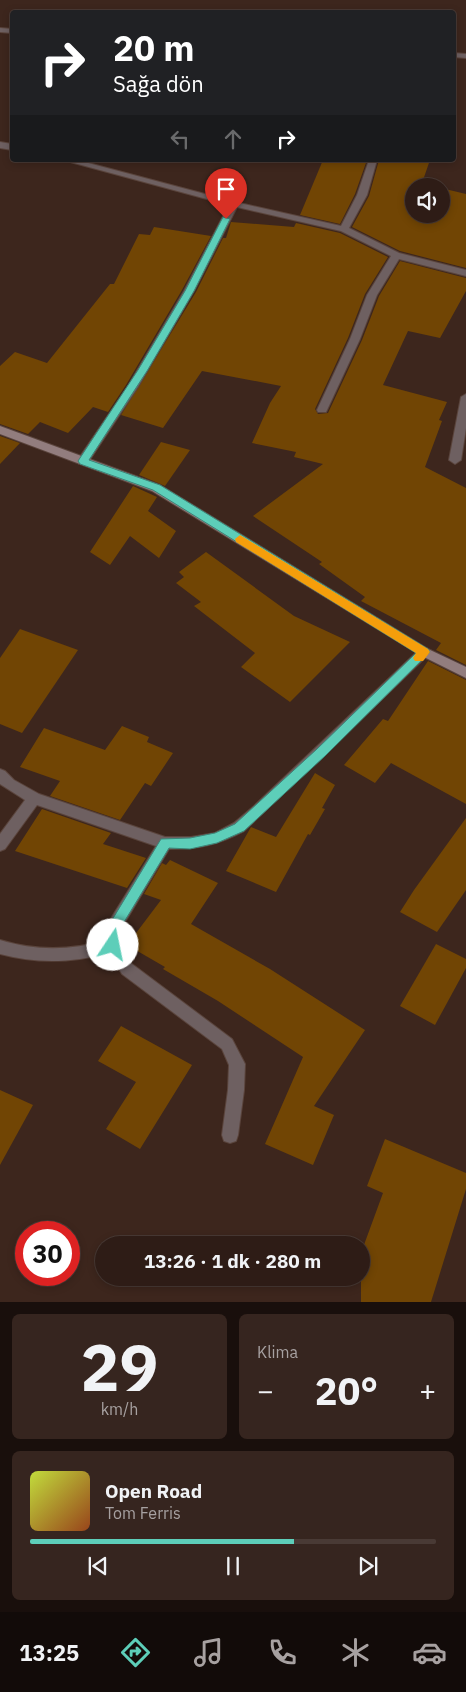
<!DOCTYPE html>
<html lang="tr">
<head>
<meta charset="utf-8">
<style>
  :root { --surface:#2e1c16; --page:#36251f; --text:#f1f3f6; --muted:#a7a1a1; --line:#493a35; --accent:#5dceb9 }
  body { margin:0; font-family:"IBM Plex Sans",sans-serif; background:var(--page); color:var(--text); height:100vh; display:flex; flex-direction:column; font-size:19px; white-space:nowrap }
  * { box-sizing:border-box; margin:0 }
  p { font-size:16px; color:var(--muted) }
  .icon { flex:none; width:28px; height:28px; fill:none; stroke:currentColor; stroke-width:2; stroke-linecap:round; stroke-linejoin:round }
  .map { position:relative; height:1302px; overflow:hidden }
  .panel { display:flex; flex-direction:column; gap:12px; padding:12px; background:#190f0c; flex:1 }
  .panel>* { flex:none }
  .hud { position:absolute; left:10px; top:10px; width:446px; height:152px; border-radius:5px; box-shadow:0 2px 8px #0003,0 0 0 1px var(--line); background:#202124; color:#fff; overflow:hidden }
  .fabs { position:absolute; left:405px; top:178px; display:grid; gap:10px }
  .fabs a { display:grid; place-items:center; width:45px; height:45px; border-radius:50%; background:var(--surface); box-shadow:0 2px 8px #0003,0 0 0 1px var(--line); font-size:25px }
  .speed { position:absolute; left:15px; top:1221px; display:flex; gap:10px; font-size:25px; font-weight:700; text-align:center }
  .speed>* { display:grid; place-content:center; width:65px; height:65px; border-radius:50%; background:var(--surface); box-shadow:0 2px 8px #0003,0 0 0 1px var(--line); line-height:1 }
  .speed .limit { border:8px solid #d22; background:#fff; color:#111 }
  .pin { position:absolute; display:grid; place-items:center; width:42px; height:42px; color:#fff; margin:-51px -21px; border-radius:50% 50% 50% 0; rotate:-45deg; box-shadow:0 0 5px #0007 }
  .pin .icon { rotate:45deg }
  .me { position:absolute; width:55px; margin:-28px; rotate:11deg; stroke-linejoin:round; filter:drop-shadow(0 0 4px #0008) }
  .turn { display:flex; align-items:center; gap:18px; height:105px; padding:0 20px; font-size:22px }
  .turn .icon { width:65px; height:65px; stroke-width:2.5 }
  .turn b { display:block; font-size:35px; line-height:42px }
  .lanes { display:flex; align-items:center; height:48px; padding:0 20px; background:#0003; justify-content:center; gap:25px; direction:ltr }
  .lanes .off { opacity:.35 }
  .big { font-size:38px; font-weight:800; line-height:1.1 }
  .panel .card { flex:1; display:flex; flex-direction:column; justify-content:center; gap:8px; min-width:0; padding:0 18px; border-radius:8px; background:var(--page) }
  .panel .dial { align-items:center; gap:0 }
  .dial b { font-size:65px; line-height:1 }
  .song { display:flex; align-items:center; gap:15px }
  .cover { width:60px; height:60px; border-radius:8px; background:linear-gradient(135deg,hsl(70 70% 55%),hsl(20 70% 35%)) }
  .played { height:5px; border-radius:2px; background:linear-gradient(90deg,var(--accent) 65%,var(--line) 65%) }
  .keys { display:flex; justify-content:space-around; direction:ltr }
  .heat { display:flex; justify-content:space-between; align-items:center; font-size:28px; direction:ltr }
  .panel .tiles { flex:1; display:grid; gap:12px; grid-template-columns:1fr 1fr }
  .card:last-child { grid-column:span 2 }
  .trip { position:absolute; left:95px; top:1236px; width:275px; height:50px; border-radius:25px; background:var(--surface); box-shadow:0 2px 8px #0003,0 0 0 1px var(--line); font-weight:800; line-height:50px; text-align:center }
  .tab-bar { display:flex; height:80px; justify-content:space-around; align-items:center; background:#120b09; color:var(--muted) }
  .tab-bar .icon { width:35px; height:35px }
  .tab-bar .on { color:var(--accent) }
  .tab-bar b { font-size:22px; color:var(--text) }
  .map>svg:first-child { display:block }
  .building { fill:#714504 }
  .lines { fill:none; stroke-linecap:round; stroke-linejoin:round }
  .lane-casing { stroke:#5a443c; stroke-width:2 }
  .street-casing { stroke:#5a443c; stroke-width:2 }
  .secondary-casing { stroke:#5a443c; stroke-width:2 }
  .lane { fill:#6e6061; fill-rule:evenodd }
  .street { fill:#6e6061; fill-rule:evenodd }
  .secondary { fill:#927d7e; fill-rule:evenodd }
  .route { fill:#5dceb9; stroke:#3c8678 }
  .slow { fill:#f59e0b }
</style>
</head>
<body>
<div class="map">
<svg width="466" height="1302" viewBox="0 0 466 1302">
  <rect width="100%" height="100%" fill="#3d261d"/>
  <!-- building -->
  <g class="building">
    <polygon points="323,160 367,160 355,194 340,224 300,215"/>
    <polygon points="379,160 430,160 422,183 434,186 414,186 414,214 441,214 441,188 466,194 466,268 400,251 352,227 369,196"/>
    <polygon points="231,222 294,227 296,223 340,233 388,257 365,294 348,338 315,409 318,414 328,413 362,340 379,296 400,261 466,278 466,291 440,338 408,331 383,385 447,402 439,420 442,421 425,467 466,488 466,665 436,650 441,643 361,601 365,597 319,564 322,562 253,516 323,464 294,457 296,452 252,443 270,403 281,386 202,371 163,428 121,415 196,292 223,238 226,238"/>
    <polygon points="154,227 211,236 182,290 126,385 108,412 93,407 68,433 40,422 28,434 0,424 0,366 15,352 47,363 110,284 114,284 139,234 150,235"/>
    <polygon points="0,436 20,443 0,464"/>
    <polygon points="161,442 190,450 165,486 139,475"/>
    <polygon points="133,486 157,497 148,511 176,531 159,558 130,536 110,565 90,552"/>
    <polygon points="206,552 294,616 350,642 290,702 241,667 255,653 194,606 201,602 176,583 184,577 179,572"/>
    <polygon points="20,629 78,650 22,733 0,724 0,658"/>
    <polygon points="428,661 466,680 466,804 391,763 375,783 344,765 383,719 388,721"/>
    <polygon points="122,726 149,737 147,742 173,753 151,786 145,783 120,820 50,796 60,781 20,767 44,728 105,750"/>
    <polygon points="315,773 335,785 322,808 325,809 310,835 308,834 276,892 226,871 251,827 276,837"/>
    <polygon points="42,809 111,833 103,844 146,858 127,888 15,851"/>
    <polygon points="466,818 466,890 437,932 400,912 414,890"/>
    <polygon points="170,860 218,883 191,924 270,969 365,1030 314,1106 334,1115 313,1165 265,1144 303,1057 218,1001 163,969 165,967 127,945 161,900 144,894 162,863 166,865"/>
    <polygon points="436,944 466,959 466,968 435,1025 400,1006"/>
    <polygon points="121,1026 192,1065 140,1149 106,1129 136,1082 98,1061"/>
    <polygon points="0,1090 33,1105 0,1165"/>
    <polygon points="385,1139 466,1173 466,1189 431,1302 361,1302 361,1253 383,1193 367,1186"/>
  </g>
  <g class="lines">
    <defs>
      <polygon id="lane" points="466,394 466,428 461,460 455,464 449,460 461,397"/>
      <g id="street">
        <polygon points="0,28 12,29 12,33 0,32"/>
        <polygon points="454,53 466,54 466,58 454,57"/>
        <polygon points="0,142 12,144 12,150 0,148"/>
        <polygon points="63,160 77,160 235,202 341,226 357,195 369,160 377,160 367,195 349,228 399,253 466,270 466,276 399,259 377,295 360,339 327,410 326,412 318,412 317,410 350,339 367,295 391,256 341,231 237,207 194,291 138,387 87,464 79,464 77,461 128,386 184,291 229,205"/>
        <path d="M 424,647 L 428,649 L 430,652 L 428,655 L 244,831 C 217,845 199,849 169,849 L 122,927 C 118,942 122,952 132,964 L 232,1039 L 245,1064 L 244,1090 L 238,1135 L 236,1141 L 230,1143 L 224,1141 L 222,1135 L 228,1090 L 229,1065 L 222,1049 L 122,974 L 109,953 C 72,963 37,964 0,954 L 0,940 C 36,951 70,951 106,940 L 110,920 L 156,846 L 37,805 L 5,849 L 0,851 L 0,834 L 25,800 L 0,784 L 0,769 L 5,771 L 14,780 L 39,794 L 165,837 L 191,837 L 215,833 L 234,823 L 254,806 L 420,649 Z"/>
      </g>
      <polygon id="secondary" points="0,426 160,485 428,649 466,667 466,678 420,655 152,491 0,434"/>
    </defs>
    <!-- lane casing -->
    <use href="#lane" class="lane-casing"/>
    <!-- street casing -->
    <use href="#street" class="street-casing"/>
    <!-- secondary casing -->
    <use href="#secondary" class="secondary-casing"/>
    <!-- lane -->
    <use href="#lane" class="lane"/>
    <!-- street -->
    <use href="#street" class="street"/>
    <!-- secondary -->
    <use href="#secondary" class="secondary"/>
  </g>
  <!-- route -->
  <path class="route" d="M 223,217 L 230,219 L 194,291 L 147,371 L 89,460 L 160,485 L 428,649 L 430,652 L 325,756 L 244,831 L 217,843 L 190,849 L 169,848 L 121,927 L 117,950 L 113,951 L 108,950 C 104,941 106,934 109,925 L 161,839 L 190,838 L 215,833 L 235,824 L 317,749 L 416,653 L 153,490 L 80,464 L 78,461 L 138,370 L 185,291 Z"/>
  <!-- slow -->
  <polygon class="slow" points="240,535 428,649 430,652 423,661 415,661 413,658 416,653 236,542 235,539"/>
</svg>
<div class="fabs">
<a><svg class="icon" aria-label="sound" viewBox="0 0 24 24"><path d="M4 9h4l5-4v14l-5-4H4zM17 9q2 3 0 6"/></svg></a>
</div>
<div class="speed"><div class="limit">30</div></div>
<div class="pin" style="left:226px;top:219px;background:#d93025"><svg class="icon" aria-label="arrive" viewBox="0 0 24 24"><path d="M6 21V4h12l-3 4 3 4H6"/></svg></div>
<svg class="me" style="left:113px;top:945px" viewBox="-20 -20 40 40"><circle r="19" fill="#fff"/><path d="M0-13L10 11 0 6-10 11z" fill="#5dceb9"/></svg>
<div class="trip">13:26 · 1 dk · 280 m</div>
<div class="hud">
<div class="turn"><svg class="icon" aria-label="right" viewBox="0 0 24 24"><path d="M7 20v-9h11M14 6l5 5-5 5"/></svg><div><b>20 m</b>Sağa dön</div></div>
<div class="lanes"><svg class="icon off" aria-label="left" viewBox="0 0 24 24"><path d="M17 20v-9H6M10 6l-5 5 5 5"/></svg><svg class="icon off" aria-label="ahead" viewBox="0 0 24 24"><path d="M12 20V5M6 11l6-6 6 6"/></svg><svg class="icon" aria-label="right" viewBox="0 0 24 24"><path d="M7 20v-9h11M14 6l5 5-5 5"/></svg></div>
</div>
</div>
<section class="panel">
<div class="tiles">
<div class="card dial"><b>29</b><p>km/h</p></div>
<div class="card"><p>Klima</p>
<div class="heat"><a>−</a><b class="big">20°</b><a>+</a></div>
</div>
<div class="card">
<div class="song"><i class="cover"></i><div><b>Open Road</b><p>Tom Ferris</p></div></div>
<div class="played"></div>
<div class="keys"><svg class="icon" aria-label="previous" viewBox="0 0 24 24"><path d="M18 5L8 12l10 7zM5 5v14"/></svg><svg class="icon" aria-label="pause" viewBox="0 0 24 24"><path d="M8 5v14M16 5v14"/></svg><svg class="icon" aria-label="next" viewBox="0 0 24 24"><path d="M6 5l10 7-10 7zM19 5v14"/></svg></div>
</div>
</div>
</section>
<nav class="tab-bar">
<b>13:25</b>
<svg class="icon on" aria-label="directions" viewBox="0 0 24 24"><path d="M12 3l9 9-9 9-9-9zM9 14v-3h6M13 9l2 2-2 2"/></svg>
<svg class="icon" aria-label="music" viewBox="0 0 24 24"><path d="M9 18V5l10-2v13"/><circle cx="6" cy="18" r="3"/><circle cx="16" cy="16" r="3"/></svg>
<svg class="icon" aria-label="phone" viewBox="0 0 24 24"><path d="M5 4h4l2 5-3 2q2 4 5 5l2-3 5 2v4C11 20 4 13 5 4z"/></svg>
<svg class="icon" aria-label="climate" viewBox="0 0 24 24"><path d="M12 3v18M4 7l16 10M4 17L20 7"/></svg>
<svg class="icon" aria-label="car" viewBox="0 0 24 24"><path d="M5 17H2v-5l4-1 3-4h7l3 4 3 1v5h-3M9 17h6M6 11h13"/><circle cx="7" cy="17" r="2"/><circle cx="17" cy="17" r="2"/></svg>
</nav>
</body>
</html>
